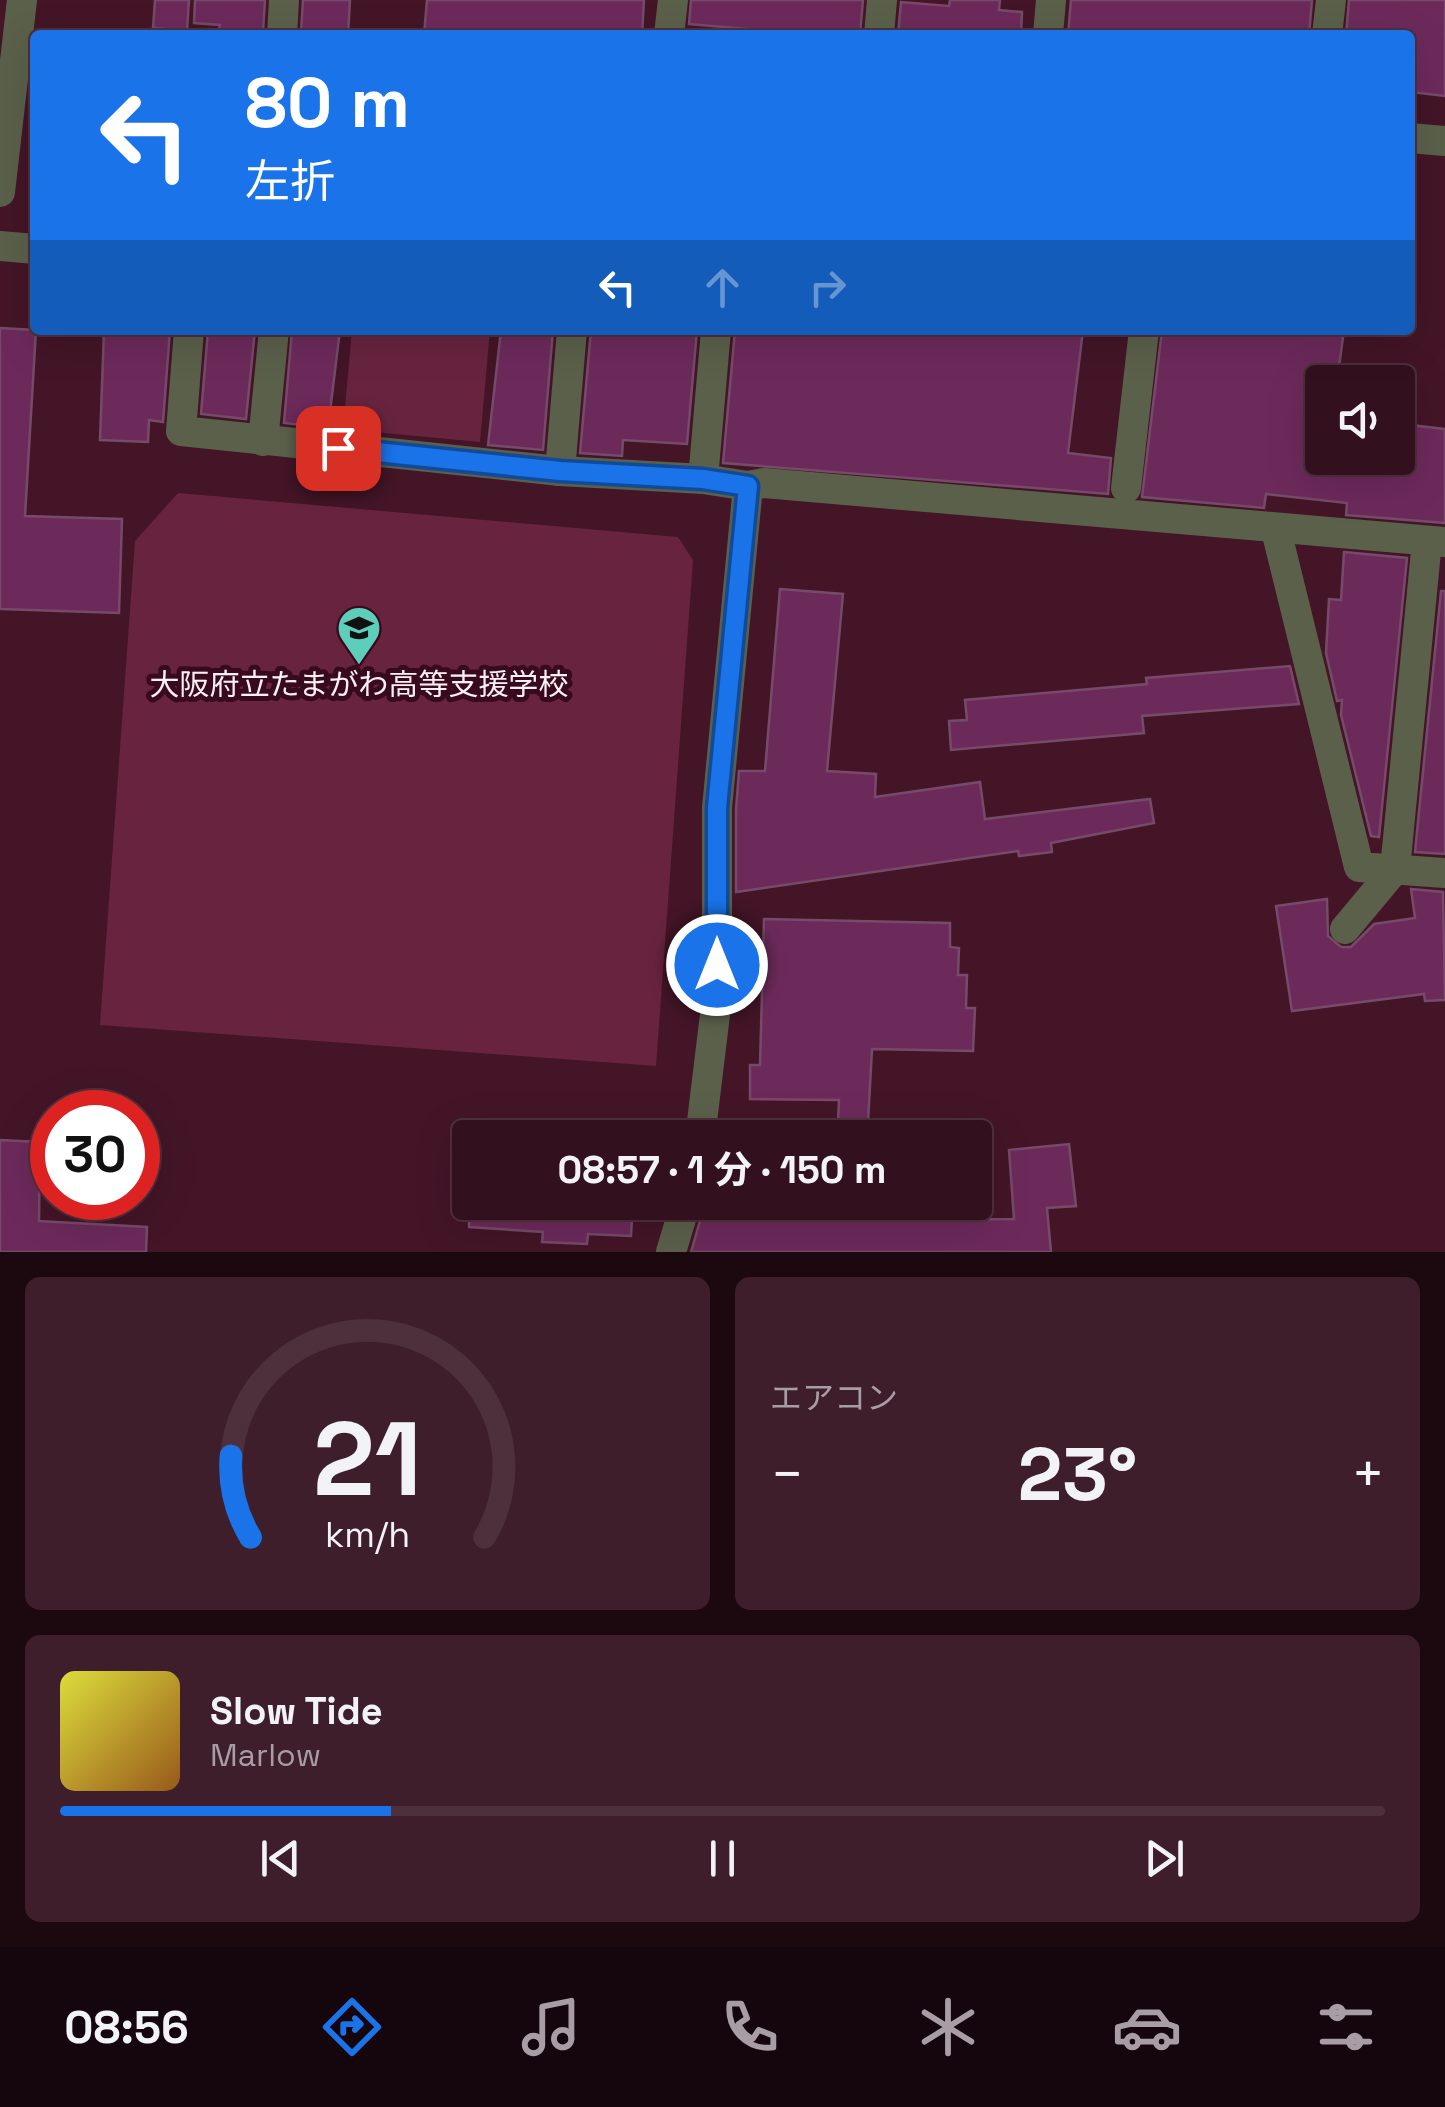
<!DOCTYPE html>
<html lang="ja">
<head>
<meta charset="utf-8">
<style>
  :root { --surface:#32101d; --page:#3d1e2a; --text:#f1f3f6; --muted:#a89da4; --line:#4d303b; --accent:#1a73e8 }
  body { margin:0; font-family:"Space Grotesk","Noto Sans JP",sans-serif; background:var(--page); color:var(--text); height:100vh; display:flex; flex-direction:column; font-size:38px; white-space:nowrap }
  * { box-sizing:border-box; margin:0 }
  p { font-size:32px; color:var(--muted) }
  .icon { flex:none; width:55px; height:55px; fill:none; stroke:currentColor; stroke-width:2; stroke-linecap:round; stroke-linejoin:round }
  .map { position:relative; height:1252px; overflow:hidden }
  .panel { display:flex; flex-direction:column; gap:25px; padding:25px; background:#1c0910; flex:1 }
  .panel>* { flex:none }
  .guide { position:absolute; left:30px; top:30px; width:1385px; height:305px; border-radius:10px; box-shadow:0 10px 40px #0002,0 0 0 2px var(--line); background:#1a73e8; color:#fff; overflow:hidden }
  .buttons { position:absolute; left:1305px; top:365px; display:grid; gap:20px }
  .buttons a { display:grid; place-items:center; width:110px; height:110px; border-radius:10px; background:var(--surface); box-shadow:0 10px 40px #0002,0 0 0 2px var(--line); font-size:50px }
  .speed { position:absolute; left:30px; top:1090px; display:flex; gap:20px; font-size:50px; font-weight:700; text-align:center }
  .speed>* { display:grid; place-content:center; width:130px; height:130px; border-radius:50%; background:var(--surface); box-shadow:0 10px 40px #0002,0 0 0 2px var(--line); line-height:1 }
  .speed .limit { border:15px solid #d22; background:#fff; color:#111 }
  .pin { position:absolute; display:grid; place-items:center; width:85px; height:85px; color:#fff; margin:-42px; border-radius:20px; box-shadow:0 5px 15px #0006 }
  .me { position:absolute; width:110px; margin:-55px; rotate:0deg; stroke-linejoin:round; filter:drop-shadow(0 0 8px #0008) }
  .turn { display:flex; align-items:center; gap:35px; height:210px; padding:0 50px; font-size:45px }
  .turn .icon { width:130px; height:130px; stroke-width:2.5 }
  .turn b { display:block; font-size:70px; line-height:85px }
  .lanes { display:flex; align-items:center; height:95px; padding:0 50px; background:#0003; justify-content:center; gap:50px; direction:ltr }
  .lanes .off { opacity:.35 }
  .big { font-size:75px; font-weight:700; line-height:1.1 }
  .panel .widget { flex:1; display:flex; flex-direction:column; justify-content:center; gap:15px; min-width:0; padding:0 35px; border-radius:15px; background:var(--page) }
  .panel .dial { align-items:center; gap:0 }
  .dial svg { height:260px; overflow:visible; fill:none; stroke:var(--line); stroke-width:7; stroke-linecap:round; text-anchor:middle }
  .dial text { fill:var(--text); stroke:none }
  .song { display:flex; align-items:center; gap:30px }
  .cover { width:120px; height:120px; border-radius:15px; background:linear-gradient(135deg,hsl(60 70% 55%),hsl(30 70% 35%)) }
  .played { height:10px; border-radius:5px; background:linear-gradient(90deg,var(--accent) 25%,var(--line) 25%) }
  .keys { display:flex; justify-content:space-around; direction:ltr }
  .heat { display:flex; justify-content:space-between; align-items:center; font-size:55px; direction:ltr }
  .panel .tiles { flex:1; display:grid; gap:25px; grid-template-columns:1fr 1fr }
  .widget:last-child { grid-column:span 2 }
  .trip { position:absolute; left:452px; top:1120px; width:540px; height:100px; border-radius:10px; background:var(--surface); box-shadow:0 10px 40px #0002,0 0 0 2px var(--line); font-weight:700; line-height:100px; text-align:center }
  .tab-bar { display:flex; height:160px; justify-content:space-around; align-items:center; background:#14060c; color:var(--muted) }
  .tab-bar .icon { width:70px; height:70px }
  .tab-bar .current { color:var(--accent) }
  .tab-bar b { font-size:45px; color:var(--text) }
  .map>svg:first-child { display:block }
  .green { fill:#68243f }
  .building { fill:#6c2a5b; stroke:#764a69; stroke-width:2.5 }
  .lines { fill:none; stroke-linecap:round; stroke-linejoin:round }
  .street { stroke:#5b604b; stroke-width:30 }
  .route-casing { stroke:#114b97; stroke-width:25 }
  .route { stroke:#1a73e8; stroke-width:18 }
  .labels { text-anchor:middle; stroke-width:10; stroke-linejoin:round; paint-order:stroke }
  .poi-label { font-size:30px; fill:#fef0f4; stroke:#380a1d }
</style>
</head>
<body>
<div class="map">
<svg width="1445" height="1252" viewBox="0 0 1445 1252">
  <rect width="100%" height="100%" fill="#431527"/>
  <!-- green -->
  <g class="green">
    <polygon points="352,330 490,330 480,442 343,429"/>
    <polygon points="178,493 678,537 693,560 656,1066 100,1025 135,541"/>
  </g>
  <!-- building -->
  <g class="building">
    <polygon points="155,0 189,0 187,31 153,28"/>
    <polygon points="195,0 265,0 263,32 219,30 220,25 194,23"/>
    <polygon points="303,0 350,0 348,35 301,32"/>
    <polygon points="427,0 644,0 642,35 424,35"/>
    <polygon points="691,0 863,0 860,35 817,35 689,24"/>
    <polygon points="950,0 1000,0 999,10 1022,12 1021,35 898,35 901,2 949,6"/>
    <polygon points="1071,0 1312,0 1309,35 1068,35"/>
    <polygon points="1349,0 1445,0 1445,96 1410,92 1410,35 1346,35"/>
    <polygon points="0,328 36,330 25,516 122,519 119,613 0,609"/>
    <polygon points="104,330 170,330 163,422 149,420 148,442 100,440"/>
    <polygon points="208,330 255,330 246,419 201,414"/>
    <polygon points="292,330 340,330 328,428 284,423"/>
    <polygon points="501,330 553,330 543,450 488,445"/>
    <polygon points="591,330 697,330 687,444 623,440 622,456 580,453"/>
    <polygon points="735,330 1083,330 1068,453 1111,458 1108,494 723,463"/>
    <polygon points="1162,330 1344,330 1337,382 1322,382 1322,458 1406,458 1410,425 1445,429 1445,523 1346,515 1347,503 1266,494 1264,508 1142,497"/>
    <polygon points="1344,552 1407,558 1379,837 1371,836 1341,715 1342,700 1337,701 1326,653 1329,599 1341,600"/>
    <polygon points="780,589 843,594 827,771 876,774 875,797 980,782 985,819 1150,799 1154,823 1051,843 1052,852 1019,856 1018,851 736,892 736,809 739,771 765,771"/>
    <polygon points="1441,591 1445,591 1445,854 1415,852"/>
    <polygon points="1290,666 1299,704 1142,716 1144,733 951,750 949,721 967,720 965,700 1147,684 1146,678"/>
    <polygon points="1411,889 1443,892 1445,1000 1425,1001 1424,994 1292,1011 1276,906 1327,899 1328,936 1341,947 1351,947 1374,924 1415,918"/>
    <polygon points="764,919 950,923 950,947 959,948 958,975 967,975 966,1008 975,1008 973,1051 872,1049 868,1123 838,1121 839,1100 750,1099 750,1065 760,1065"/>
    <polygon points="0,1140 40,1142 39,1221 147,1227 146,1252 0,1252"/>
    <polygon points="1069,1144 1076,1206 1047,1208 1051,1252 691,1252 702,1214 889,1220 1014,1219 1009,1150"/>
    <polygon points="469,1202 633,1202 631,1236 588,1234 587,1244 542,1242 543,1232 469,1227"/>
  </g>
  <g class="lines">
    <!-- street -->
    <g class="street">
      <polyline points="282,35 284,0"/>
      <polyline points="669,35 673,0"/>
      <polyline points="879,35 882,0"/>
      <polyline points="1048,35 1051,0"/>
      <polyline points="1327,35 1331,0"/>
      <polyline points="1410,138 1445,141"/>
      <polyline points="0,192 22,0"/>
      <polyline points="0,246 35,249"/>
      <polyline points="189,330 181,431 560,471 703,479 748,486 717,808 717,998 700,1138"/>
      <polyline points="263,441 274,330"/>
      <polyline points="560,471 572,330"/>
      <polyline points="703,479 716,330"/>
      <polyline points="748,486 764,483 1445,542"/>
      <polyline points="1126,488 1144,330"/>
      <polyline points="1276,530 1359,867 1445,873"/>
      <polyline points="1345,929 1395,869 1427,541"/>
      <polyline points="671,1252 686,1202"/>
    </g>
  </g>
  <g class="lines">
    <defs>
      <polyline id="route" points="338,448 560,471 703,479 748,486 717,808 717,965"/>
    </defs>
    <!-- route casing -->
    <use href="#route" class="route-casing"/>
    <!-- route -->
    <use href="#route" class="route"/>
  </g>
  <!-- icons -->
  <defs>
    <symbol id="school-pin" viewBox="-11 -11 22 30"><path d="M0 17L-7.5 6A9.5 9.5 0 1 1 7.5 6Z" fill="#5dceb9" stroke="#380a1d"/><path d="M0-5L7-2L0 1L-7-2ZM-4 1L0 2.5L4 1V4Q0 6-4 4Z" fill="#111"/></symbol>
  </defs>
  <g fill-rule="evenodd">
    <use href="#school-pin" x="334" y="603" width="50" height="68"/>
  </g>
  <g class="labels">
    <!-- poi labels -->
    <g class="poi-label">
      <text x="359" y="695">大阪府立たまがわ高等支援学校</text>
    </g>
  </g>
</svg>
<div class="buttons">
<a><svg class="icon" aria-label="sound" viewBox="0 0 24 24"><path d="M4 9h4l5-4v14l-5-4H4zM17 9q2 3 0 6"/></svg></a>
</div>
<div class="speed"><div class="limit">30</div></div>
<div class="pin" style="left:338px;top:448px;background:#d93025"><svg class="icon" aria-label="arrive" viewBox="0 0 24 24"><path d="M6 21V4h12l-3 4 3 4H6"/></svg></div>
<svg class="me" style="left:717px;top:965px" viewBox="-20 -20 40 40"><circle r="17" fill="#1a73e8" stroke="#fff" stroke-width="3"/><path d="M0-11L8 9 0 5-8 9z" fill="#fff"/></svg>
<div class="trip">08:57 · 1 分 · 150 m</div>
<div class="guide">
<div class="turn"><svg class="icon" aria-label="left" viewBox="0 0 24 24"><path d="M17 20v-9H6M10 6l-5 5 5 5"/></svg><div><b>80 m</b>左折</div></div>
<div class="lanes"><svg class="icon" aria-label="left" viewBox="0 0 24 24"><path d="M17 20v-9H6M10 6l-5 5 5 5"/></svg><svg class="icon off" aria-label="ahead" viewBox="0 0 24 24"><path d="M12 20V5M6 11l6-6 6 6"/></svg><svg class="icon off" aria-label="right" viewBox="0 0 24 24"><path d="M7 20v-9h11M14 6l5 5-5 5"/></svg></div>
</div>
</div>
<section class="panel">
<div class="tiles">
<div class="widget dial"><svg viewBox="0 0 100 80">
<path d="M14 69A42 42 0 1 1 86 69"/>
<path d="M14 69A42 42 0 0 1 8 44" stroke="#1a73e8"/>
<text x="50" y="56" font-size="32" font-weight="700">21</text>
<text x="50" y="72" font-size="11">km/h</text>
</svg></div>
<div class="widget"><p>エアコン</p>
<div class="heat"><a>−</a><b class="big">23°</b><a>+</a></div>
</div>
<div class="widget">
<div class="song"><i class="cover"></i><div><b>Slow Tide</b><p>Marlow</p></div></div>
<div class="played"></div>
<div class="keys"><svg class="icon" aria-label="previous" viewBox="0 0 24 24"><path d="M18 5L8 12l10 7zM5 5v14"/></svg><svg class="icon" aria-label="pause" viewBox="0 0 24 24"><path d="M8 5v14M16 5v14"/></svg><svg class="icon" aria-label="next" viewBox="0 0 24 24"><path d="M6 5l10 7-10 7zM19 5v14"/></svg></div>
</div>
</div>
</section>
<nav class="tab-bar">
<b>08:56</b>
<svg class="icon current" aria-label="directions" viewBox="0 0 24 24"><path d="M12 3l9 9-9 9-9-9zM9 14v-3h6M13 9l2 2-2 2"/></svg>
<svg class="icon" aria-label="music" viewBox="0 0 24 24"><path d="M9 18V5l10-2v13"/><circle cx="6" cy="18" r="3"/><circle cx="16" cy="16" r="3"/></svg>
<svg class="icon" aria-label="phone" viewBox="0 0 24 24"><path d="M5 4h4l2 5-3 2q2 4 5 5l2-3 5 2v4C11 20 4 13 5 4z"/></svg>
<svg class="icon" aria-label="climate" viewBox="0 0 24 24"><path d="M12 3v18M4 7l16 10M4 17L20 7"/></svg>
<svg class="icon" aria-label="car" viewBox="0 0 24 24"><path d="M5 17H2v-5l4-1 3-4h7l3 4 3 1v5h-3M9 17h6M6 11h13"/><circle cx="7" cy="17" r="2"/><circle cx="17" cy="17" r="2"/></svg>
<svg class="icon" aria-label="filters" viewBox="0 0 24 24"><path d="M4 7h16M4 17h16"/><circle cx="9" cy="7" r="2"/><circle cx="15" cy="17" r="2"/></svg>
</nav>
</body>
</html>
